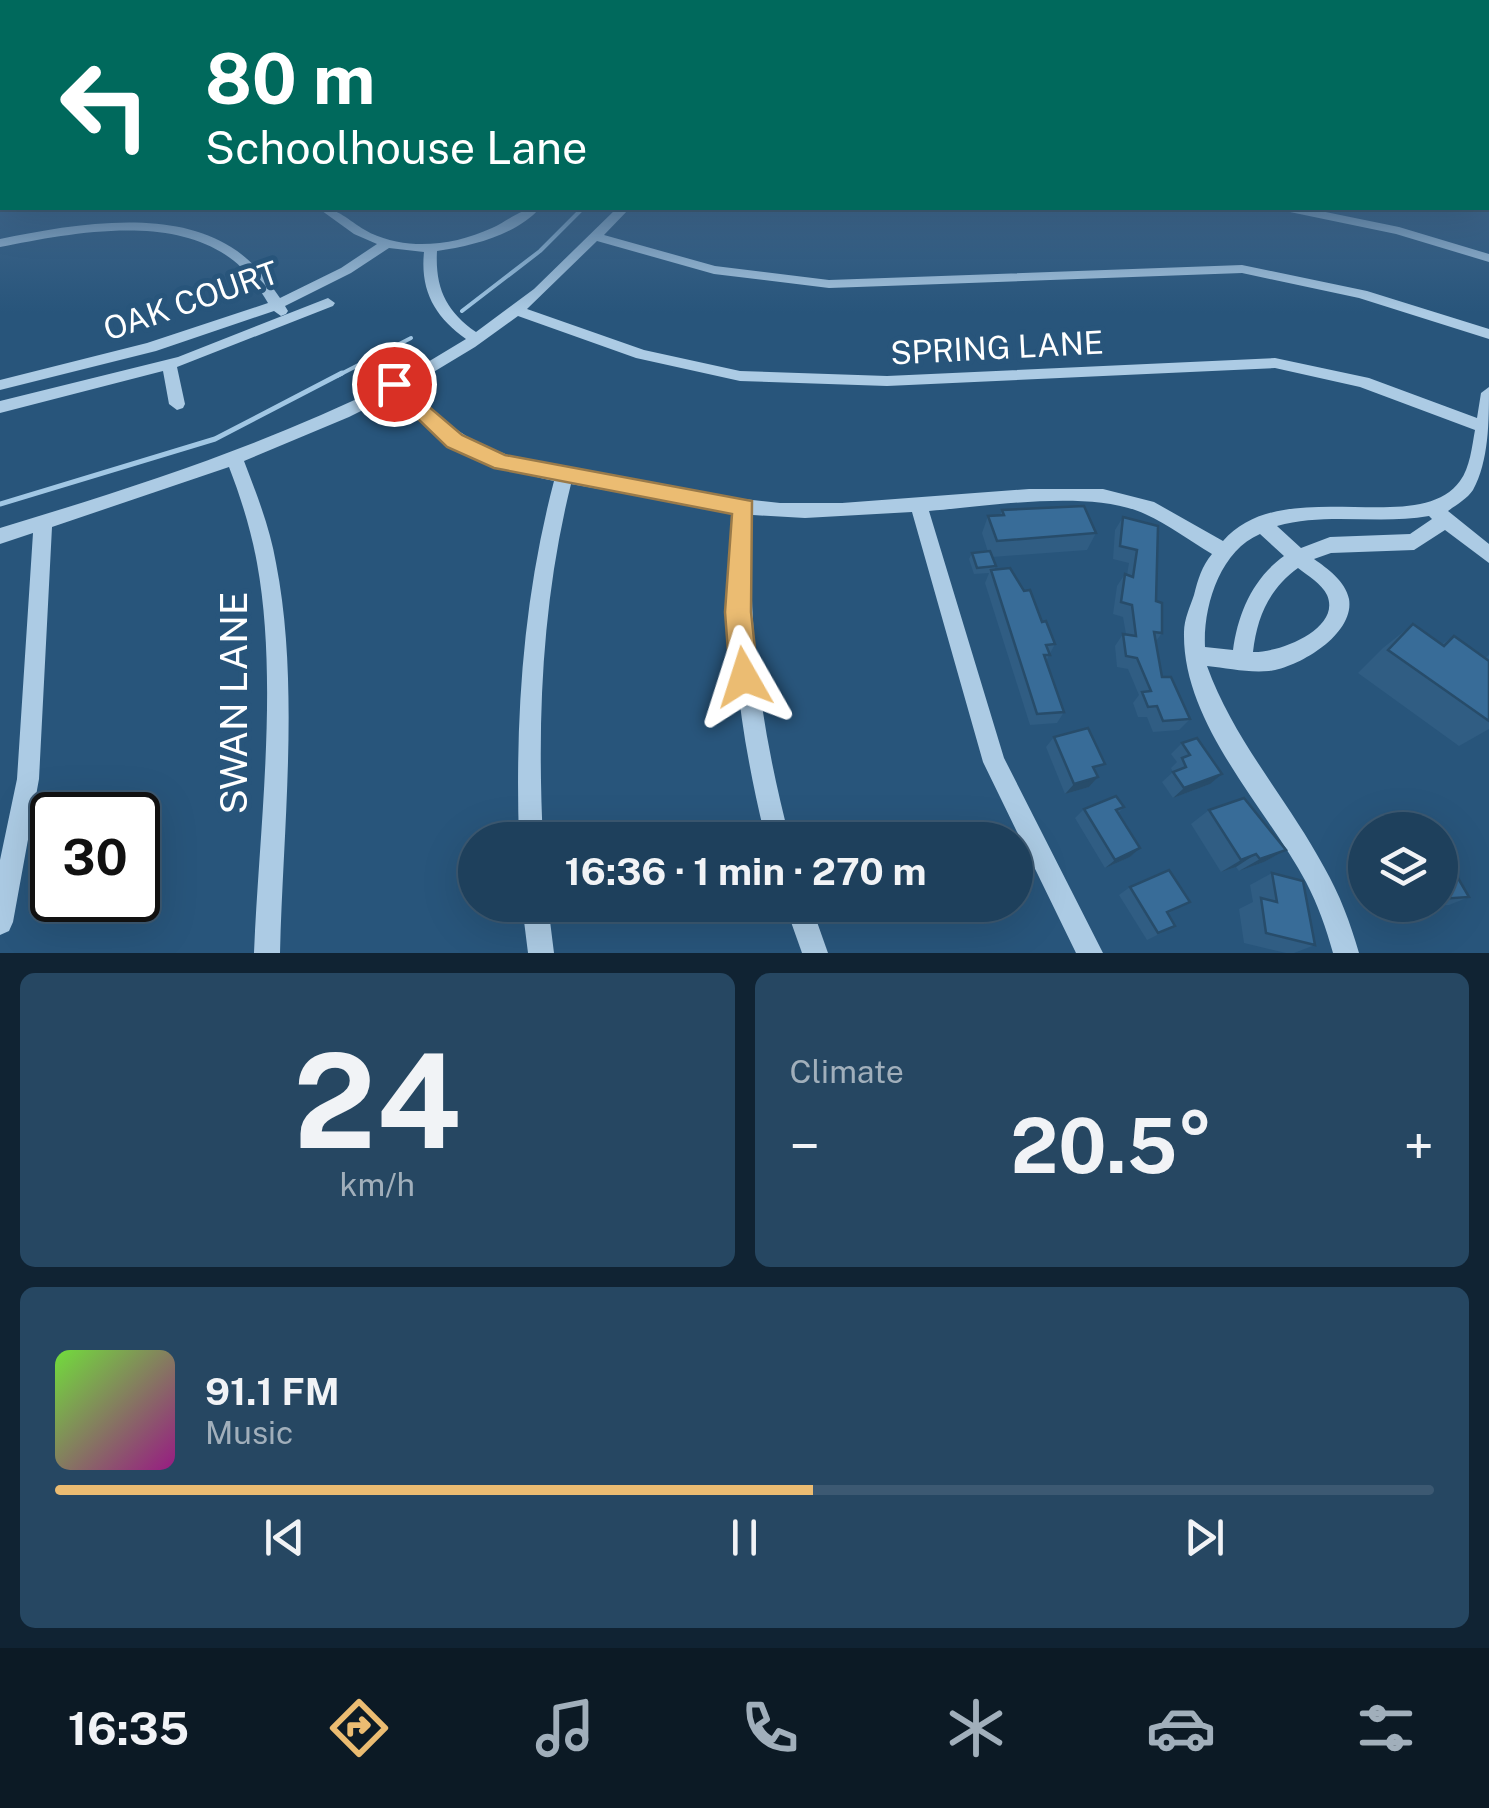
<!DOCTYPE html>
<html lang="en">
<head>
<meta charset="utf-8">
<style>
  :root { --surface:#1e405c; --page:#264762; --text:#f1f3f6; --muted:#a1afbb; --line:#3c5972; --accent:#ebbc72 }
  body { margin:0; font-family:"Public Sans",sans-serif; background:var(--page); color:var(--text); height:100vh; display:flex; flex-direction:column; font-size:38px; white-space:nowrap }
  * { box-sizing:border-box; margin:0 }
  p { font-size:32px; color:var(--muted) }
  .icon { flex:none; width:55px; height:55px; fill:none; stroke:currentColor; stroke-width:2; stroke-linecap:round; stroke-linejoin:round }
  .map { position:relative; height:953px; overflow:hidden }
  .sheet { display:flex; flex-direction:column; gap:20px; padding:20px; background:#102333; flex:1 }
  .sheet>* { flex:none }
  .guide { position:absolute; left:0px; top:0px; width:1490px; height:210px; box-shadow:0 10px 40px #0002,0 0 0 2px var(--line); background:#00695c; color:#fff; overflow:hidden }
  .controls { position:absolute; left:1348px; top:812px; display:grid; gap:20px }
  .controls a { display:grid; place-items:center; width:110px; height:110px; border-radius:50%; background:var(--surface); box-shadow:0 10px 40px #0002,0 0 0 2px var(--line); font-size:50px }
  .speed { position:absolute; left:30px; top:792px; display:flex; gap:20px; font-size:50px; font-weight:700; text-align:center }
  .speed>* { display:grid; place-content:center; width:130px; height:130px; border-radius:50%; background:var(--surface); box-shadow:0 10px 40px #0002,0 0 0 2px var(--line); line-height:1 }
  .speed .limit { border:5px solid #111; border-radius:15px; background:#fff; color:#111 }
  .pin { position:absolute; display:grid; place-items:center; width:85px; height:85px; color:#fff; margin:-42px; border:5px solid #fff; border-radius:50%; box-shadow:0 2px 10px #0007 }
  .me { position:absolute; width:110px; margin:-55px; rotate:354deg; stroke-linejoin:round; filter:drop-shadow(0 0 8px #0008) }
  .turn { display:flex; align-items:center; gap:35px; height:210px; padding:0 40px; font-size:45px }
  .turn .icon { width:130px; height:130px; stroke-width:2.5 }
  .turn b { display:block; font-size:70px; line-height:85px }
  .big { font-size:75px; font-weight:700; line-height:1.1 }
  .sheet .widget { flex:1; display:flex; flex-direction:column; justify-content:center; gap:15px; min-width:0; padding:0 35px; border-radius:15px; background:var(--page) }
  .sheet .dial { align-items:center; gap:0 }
  .dial b { font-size:130px; line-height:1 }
  .song { display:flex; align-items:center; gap:30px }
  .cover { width:120px; height:120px; border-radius:15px; background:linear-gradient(135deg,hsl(100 70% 55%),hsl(310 70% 35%)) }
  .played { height:10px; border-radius:5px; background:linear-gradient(90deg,var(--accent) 55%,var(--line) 55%) }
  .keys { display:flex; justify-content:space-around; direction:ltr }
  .heat { display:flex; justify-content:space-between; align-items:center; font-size:55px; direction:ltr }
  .sheet .tiles { flex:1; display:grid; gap:20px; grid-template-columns:1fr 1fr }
  .widget:last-child { grid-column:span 2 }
  .trip { position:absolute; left:458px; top:822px; width:575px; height:100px; border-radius:50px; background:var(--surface); box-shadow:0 10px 40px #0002,0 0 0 2px var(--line); font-weight:700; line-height:100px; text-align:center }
  .dock { display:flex; height:160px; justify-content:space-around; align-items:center; background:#0c1a25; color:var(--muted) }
  .dock .icon { width:70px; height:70px }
  .dock .on { color:var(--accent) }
  .dock b { font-size:45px; color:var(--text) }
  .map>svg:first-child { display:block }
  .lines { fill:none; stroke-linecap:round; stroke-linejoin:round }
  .stream-far1 { stroke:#a1c7e4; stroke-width:4 }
  .stream { stroke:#a1c7e4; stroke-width:5 }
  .minor { fill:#accbe4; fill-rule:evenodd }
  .wall { fill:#305d83 }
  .shaded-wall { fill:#274c6a }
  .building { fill:#386c98; stroke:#274c6a; stroke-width:2.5 }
  .route { fill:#ebbc72; stroke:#997a4a; stroke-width:2.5 }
  .labels { text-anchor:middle; stroke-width:10; stroke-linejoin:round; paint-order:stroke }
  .street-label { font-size:32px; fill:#fff; stroke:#28557b }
  .near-street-label { font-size:38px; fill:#fff; stroke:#28557b }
</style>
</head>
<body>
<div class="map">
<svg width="1489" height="953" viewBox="0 0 1489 953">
  <rect width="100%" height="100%" fill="#28557b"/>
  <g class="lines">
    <!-- stream-far1 -->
    <g class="stream-far1">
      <polyline points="462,311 540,251 583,208"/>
      <polyline points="337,376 411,338"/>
    </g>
    <!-- stream -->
    <polyline class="stream" points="0,504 215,439 342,373"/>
    <!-- minor -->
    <g class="minor">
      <rect x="1488" y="190" width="1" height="8"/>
      <path d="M 318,208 C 337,207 348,220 365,230 C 380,239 399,243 416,244 C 442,245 468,239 492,228 C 509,220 521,208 540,208 C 516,235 473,246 437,251 C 435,288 446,311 476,332 L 534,289 L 617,208 L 630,208 L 604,235 L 715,266 L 829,280 L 1242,265 L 1367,291 L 1489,329 L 1489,339 L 1359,298 L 1242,273 L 829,288 L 714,274 L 597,241 L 527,309 L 644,350 L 740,371 L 887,376 L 1275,358 L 1369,378 L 1477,418 L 1481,393 L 1489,387 C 1489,421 1489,461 1473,490 C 1467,499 1456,505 1448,511 L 1489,544 L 1489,563 L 1445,530 L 1414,550 L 1331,553 L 1314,559 C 1328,569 1345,581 1349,599 C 1355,635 1297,668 1269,671 C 1248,673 1227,668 1207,666 C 1234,741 1287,798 1324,867 C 1340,895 1350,922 1359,953 L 1333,953 C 1326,928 1318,905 1306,882 C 1265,806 1182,723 1184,632 C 1184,619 1190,607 1194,595 C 1198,579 1202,566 1212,554 C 1190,541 1169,525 1145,514 C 1092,489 988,506 929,511 L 1004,758 L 1103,953 L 1076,953 L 983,762 L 912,512 L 805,518 L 753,515 C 746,627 762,733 790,840 L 766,840 C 739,732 726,625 734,513 L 571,484 C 542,601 537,720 543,840 L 519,840 C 515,718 523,599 554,481 C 486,467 444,443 395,394 L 349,417 L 244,461 C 257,495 270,528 276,563 C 300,685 283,828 280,953 L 254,953 C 259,830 279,683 257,563 C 251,530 241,498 229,467 L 52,527 L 39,779 L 13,922 L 9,931 L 0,935 L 0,860 L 17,779 L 33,533 L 0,544 L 0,528 C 132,488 262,446 386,385 L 388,380 L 403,377 L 466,339 C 435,317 420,291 424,252 L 389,248 L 351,273 L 285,306 L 288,311 L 286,314 L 281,316 L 274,311 L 156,351 L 0,390 L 0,380 L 147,343 L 268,303 C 256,283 242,264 221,252 C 161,215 65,234 0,247 L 0,239 C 69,225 168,207 231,247 C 252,260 266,278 280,298 L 341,268 L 377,244 L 354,234 ZM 518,316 L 636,358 L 740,381 L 887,386 L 1275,368 L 1360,387 L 1475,430 C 1472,446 1470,468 1460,481 C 1418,539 1283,472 1223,541 L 1154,502 L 1103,489 L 1029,489 L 842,503 L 780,503 L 707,495 L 573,471 L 517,459 L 474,441 L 451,426 L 407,388 L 475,347 ZM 1429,516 L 1432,519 L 1410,534 L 1330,537 L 1301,548 L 1277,526 C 1326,512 1379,525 1429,516 ZM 1260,534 L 1284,556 C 1253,578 1238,613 1233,650 L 1205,647 C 1203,606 1220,551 1260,534 ZM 1298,568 C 1307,575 1322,584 1327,595 C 1342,629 1278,653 1253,652 C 1257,617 1269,589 1298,568 Z"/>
      <polygon points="1284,208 1306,208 1399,227 1489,254 1489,262 1396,234 1290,212"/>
      <polygon points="328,298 335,303 333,306 177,367 185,404 183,408 177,410 169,404 163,371 0,413 0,401 178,357"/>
      <polygon points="522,905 548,905 554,953 528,953"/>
      <polygon points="785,905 811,905 828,953 802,953"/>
    </g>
  </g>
  <!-- wall -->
  <g class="wall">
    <polygon points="1002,510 1096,533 1087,550 992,557 996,566 994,570 1042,622 1055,644 1046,661 1064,712 1057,723 1030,725 985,583 989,573 974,574 969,559 972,553 988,552 982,533 988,516 1000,515"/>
    <polygon points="1123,517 1156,601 1162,633 1156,641 1162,677 1190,719 1179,730 1153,732 1147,717 1138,717 1133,703 1139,695 1128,669 1117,667 1115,646 1123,634 1126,634 1123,617 1113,614 1117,586 1125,574 1127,575 1129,563 1113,559 1115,530"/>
    <polygon points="1413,624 1442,644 1454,636 1485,658 1489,655 1489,729 1459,746 1358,673 1383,648"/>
    <polygon points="1054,737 1096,773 1098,777 1089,787 1065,794 1046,747"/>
    <polygon points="1182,743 1210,784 1173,798 1162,782 1173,772 1171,768 1177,762 1171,754"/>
    <polygon points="1124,807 1118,813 1140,848 1130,857 1105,868 1075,818 1084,809"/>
    <polygon points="1209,810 1286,850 1264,862 1239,871 1236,867 1221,872 1191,824"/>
    <polygon points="1440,847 1469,897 1449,905 1415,907 1414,905 1440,905"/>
    <polygon points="1272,873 1315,945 1294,953 1286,953 1244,943 1239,909 1253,902 1250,885"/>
    <polygon points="1130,887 1190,902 1167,914 1163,932 1147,940 1119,895"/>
  </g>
  <!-- shaded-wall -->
  <g class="shaded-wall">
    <polygon points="1222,774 1210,784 1173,798 1184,788"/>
    <polygon points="1098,777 1089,787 1065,794 1074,784"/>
    <polygon points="1140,848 1130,857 1105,868 1115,860"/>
    <polygon points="1286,850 1264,862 1239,871 1260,859"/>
    <polygon points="1256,854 1236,867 1221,872 1241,860"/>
  </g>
  <!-- building -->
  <g class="building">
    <polygon points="1084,506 1096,533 997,541 988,516 1004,515 1002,510"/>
    <polygon points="1123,517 1158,526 1156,601 1162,603 1162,633 1154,632 1162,677 1171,677 1190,719 1163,721 1157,706 1148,707 1142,692 1151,691 1137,658 1126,656 1123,634 1136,636 1132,605 1121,602 1125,574 1133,577 1137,550 1120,546"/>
    <polygon points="990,551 996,566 977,568 972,553"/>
    <polygon points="1010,568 1024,591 1030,590 1042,622 1046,621 1055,644 1046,645 1050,655 1044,655 1064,712 1037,714 991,570"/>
    <polygon points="1413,624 1444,646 1454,636 1489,661 1489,721 1388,650"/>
    <polygon points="1088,728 1105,764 1093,767 1098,777 1074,784 1054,737"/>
    <polygon points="1197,738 1222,774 1184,788 1173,772 1186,767 1182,758 1190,755 1182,743"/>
    <polygon points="1116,796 1124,807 1116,810 1140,848 1115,860 1084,809"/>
    <polygon points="1244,798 1286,850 1260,859 1256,854 1241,860 1209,810"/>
    <polygon points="1440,847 1469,897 1440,899"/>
    <polygon points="1169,870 1190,902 1167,912 1175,926 1158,933 1130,887"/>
    <polygon points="1272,873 1303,881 1315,945 1266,933 1261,898 1277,902"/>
  </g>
  <!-- sky -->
  <linearGradient id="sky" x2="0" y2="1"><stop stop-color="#162f44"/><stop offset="0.57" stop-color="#42688d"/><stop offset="1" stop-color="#42688d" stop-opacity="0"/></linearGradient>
  <rect width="1489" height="313" fill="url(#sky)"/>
  <!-- route -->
  <polygon class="route" points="394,377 462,435 505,455 752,501 751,612 758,677 754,686 744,689 734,686 730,677 725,612 732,514 494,468 447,447 387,389 387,379"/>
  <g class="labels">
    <!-- street labels -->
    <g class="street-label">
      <text transform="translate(191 301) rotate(-19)" y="11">OAK COURT</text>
      <text transform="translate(997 348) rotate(-3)" y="11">SPRING LANE</text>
    </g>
    <!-- near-street labels -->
    <g class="near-street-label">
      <text transform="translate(234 703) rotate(-90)" y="13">SWAN LANE</text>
    </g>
  </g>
</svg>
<div class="controls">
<a><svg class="icon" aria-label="layers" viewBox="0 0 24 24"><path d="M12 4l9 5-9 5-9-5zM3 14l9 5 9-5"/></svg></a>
</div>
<div class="speed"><div class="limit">30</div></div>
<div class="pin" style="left:394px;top:384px;background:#d93025"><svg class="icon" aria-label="arrive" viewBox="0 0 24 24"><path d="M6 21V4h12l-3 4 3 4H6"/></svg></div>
<svg class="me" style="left:744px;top:677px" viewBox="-20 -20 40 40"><path d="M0-17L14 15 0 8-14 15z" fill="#ebbc72" stroke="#fff" stroke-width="4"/></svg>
<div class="trip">16:36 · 1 min · 270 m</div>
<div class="guide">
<div class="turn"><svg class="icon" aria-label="left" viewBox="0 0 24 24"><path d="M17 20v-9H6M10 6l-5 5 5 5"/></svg><div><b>80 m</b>Schoolhouse Lane</div></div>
</div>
</div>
<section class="sheet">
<div class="tiles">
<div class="widget dial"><b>24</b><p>km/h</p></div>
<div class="widget"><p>Climate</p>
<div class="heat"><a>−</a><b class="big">20.5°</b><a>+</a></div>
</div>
<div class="widget">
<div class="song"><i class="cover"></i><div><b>91.1 FM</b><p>Music</p></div></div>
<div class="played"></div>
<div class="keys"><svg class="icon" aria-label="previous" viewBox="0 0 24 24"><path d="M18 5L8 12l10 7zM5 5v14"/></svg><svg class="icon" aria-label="pause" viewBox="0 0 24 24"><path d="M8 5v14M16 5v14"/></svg><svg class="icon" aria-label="next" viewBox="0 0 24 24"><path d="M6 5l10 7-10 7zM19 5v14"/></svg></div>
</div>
</div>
</section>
<nav class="dock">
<b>16:35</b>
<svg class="icon on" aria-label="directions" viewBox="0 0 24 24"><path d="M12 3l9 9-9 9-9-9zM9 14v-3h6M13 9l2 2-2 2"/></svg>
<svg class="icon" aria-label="music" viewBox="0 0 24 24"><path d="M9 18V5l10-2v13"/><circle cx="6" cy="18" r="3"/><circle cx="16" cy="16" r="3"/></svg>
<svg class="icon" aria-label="phone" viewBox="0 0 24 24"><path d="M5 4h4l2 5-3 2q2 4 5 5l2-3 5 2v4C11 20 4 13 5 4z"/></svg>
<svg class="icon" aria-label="climate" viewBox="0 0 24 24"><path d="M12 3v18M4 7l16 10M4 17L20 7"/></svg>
<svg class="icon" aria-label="car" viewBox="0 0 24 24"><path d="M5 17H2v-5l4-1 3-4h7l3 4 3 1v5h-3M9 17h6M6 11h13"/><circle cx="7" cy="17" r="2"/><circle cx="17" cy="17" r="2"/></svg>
<svg class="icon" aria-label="filters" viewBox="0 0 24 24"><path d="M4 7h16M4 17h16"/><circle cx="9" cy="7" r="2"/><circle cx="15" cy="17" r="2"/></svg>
</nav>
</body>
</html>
